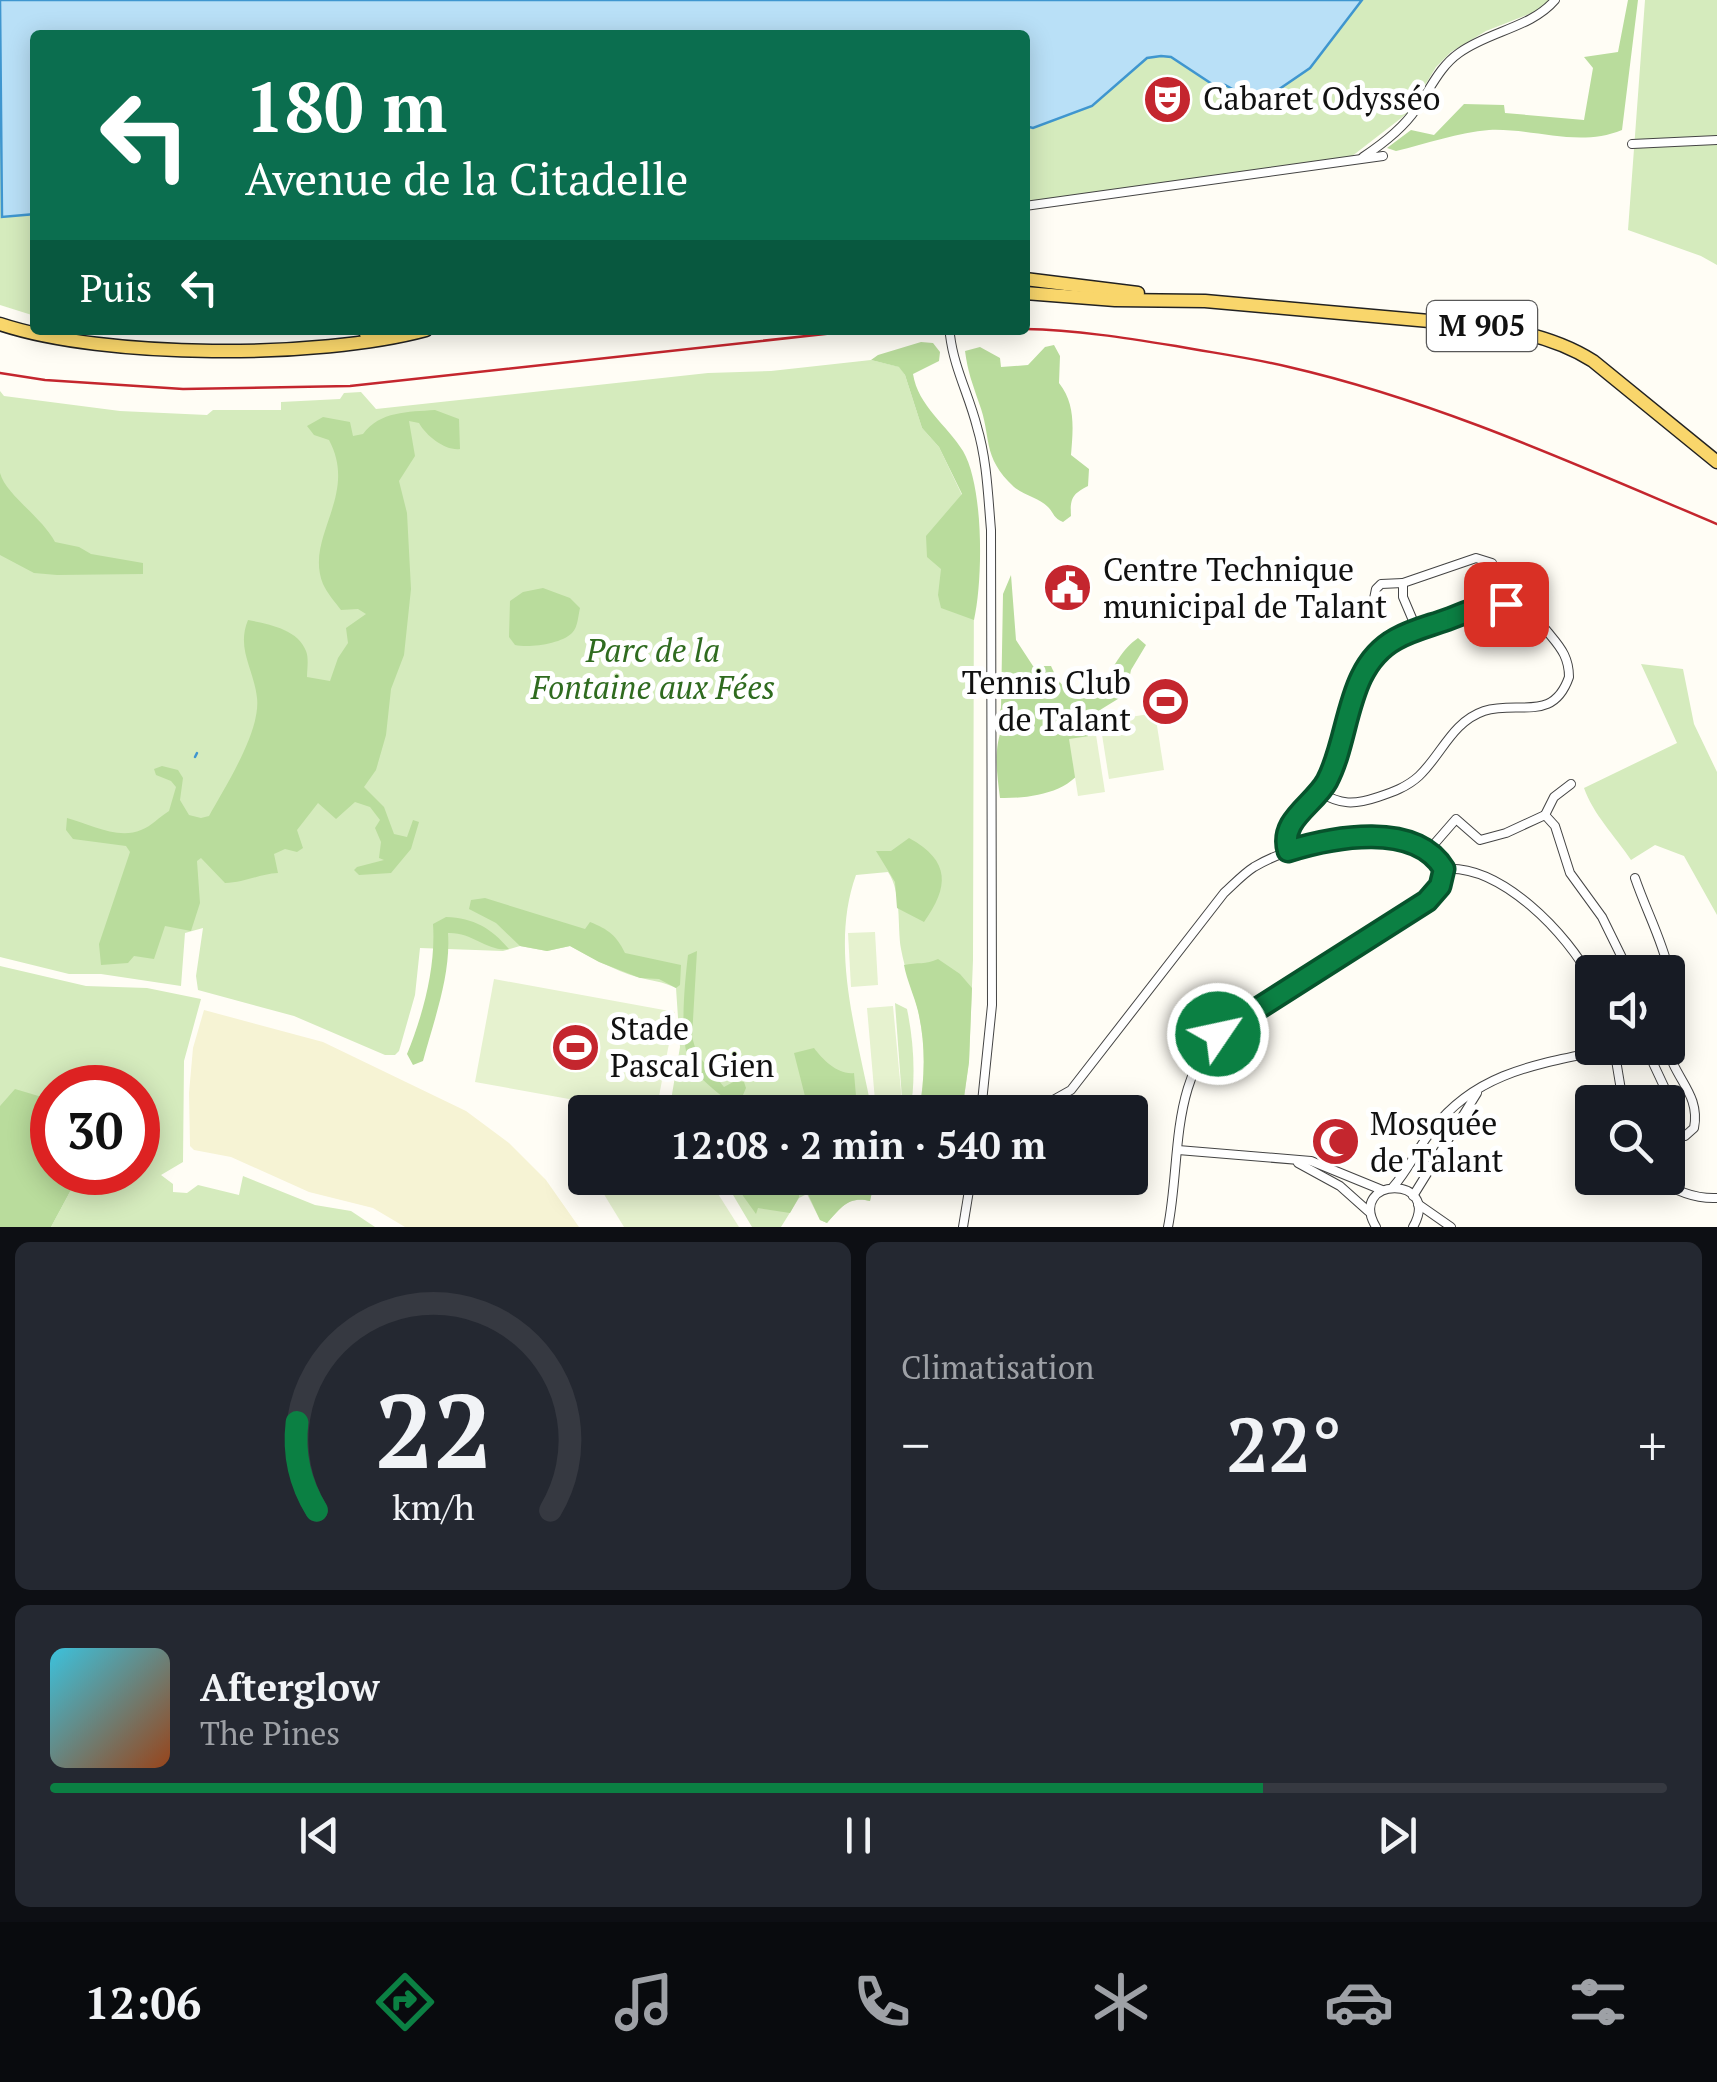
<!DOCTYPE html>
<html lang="fr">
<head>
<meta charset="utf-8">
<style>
  :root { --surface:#171b24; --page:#242831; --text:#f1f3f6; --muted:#9ea1a6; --line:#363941; --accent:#0b8043 }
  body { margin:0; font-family:"PT Serif",serif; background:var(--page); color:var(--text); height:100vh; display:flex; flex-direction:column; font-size:38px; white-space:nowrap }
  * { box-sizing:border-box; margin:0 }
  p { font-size:32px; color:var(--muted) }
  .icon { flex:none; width:55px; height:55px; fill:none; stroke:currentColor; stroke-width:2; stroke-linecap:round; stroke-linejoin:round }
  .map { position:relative; height:1227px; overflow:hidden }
  .panel { display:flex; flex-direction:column; gap:15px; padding:15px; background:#0d0f14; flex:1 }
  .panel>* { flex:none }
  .banner { position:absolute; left:30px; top:30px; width:1000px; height:305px; border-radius:10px; box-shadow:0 5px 25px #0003; background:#0b6e4f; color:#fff; overflow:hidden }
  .buttons { position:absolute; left:1575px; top:955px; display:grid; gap:20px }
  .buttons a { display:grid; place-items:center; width:110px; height:110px; border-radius:10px; background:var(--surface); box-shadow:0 5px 25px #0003; font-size:50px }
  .speed { position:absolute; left:30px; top:1065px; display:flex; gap:20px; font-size:50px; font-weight:700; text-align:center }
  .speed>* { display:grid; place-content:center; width:130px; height:130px; border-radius:50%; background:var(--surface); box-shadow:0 5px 25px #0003; line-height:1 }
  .speed .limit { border:15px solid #d22; background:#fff; color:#111 }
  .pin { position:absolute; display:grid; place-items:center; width:85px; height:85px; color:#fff; margin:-42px; border-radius:20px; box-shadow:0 5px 15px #0006 }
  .me { position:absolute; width:110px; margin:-55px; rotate:56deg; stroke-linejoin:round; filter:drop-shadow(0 0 8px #0008) }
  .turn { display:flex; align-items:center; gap:35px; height:210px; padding:0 50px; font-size:45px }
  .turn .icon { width:130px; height:130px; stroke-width:2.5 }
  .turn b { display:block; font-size:70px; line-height:85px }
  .then { display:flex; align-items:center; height:95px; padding:0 50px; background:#0003; gap:20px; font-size:38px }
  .big { font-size:75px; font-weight:700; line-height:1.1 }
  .panel .card { flex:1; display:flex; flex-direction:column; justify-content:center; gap:15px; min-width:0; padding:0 35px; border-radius:15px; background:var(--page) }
  .panel .dial { align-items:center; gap:0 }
  .dial svg { height:260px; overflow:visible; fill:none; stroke:var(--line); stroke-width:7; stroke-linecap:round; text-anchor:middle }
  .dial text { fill:var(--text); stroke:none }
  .song { display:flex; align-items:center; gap:30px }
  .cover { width:120px; height:120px; border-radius:15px; background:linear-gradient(135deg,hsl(190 70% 55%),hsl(20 70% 35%)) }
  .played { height:10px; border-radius:5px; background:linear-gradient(90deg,var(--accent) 75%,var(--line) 75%) }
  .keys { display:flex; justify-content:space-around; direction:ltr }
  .heat { display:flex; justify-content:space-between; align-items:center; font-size:55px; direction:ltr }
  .panel .tiles { flex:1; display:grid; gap:15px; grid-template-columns:1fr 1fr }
  .card:last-child { grid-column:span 2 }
  .trip { position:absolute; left:568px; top:1095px; width:580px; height:100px; border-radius:10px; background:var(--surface); box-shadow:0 5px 25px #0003; font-weight:700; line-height:100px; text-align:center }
  .dock { display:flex; height:160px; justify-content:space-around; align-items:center; background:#090b0e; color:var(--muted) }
  .dock .icon { width:70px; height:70px }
  .dock .current { color:var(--accent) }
  .dock b { font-size:45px; color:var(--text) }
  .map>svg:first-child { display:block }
  .farmland { fill:#f6f3d4 }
  .green { fill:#d5ebbd }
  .forest { fill:#b9dc9c }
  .pitch { fill:#e6f2cf }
  .water { fill:#b9e0f7; stroke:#3f96cf; stroke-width:2.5 }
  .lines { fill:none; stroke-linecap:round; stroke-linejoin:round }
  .stream { stroke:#3f96cf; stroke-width:2.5 }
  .street-casing { stroke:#444; stroke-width:10 }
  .primary-casing { stroke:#222; stroke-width:15 }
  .street { stroke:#fff; stroke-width:8 }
  .primary { stroke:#f9d66b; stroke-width:12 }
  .rail { stroke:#c4262e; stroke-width:2.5 }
  .route-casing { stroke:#07532c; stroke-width:25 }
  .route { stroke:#0b8043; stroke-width:18 }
  .labels { text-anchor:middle; stroke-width:10; stroke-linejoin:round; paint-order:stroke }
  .shield { fill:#fff; stroke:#585858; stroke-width:2.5 }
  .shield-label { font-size:30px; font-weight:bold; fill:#111 }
  .poi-label { font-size:32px; fill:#111; stroke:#fff; text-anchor:start }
  .park-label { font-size:32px; font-style:italic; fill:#2f6b1f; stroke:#fff }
</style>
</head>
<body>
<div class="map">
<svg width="1717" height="1227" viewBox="0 0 1717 1227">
  <rect width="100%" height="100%" fill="#fffdf5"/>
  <!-- farmland -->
  <polygon class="farmland" points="204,1010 323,1042 466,1111 509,1143 546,1180 579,1227 405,1227 373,1208 309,1192 231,1157 194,1150 190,1146 189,1093 193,1048"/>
  <!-- green -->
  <g class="green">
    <polygon points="0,0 1549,0 1542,9 1486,31 1451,52 1436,67 1409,112 1347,160 1025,202 1025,35 35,35 35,316 0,305"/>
    <polygon points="1645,0 1717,0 1717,265 1701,256 1628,230"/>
    <path d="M 871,360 L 900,367 L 905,375 L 922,428 L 939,447 L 962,495 L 974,565 L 973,960 L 969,1062 L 962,1112 L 919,1112 C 925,1078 926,1045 918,1010 C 913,990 905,971 901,949 C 897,925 902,893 888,872 L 856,875 C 829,949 858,1037 872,1112 L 669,1112 L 680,1047 L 676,988 C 662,981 652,981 637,977 C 614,970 592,958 570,946 L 547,951 L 520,946 L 503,951 L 420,948 L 415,995 L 399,1051 L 395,1055 L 385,1055 L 294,1016 L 198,990 L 196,976 L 203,928 L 185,933 L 181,986 L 101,974 L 69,974 L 0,957 L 0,391 L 4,396 L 120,411 L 207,415 L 213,410 L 281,410 L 281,402 L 340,399 L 344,393 L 361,392 L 376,409 L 708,373 L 771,371 Z"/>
    <path d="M 1641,664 L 1683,669 L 1694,724 L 1717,772 L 1717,915 L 1684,856 L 1655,845 L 1631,860 C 1615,836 1593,814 1584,788 L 1677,743 Z"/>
    <polygon points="0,966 86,986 147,988 201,999 184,1061 183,1162 161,1175 173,1184 173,1192 187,1193 198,1185 239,1195 243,1176 315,1205 351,1211 375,1227 51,1227 72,1188 62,1185 58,1173 138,1172 138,1088 52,1088 52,1100 0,1106"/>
    <path d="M 895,1003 L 907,1009 C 914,1043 916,1079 910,1112 L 903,1112 Z"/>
    <path d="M 723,1178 L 875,1178 L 870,1201 C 847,1196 841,1208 827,1223 L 820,1220 L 807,1194 L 799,1198 L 781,1227 L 752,1227 Z"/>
  </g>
  <!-- forest -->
  <g class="forest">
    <path d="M 1628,0 L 1638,0 L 1622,130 C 1578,148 1535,128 1489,130 C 1459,132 1426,144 1396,151 L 1387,148 L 1411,130 L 1434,135 L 1464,104 L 1504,105 L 1505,113 L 1584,120 L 1593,68 L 1584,57 L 1618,52 Z"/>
    <path d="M 921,342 L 933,343 L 940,352 L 939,361 L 913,374 C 918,406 947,425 963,451 C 984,487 983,580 974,620 L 941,608 L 938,595 L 941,569 L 927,557 L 926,536 L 962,494 L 939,447 L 922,428 L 905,375 L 899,367 L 871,360 L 878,355 Z"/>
    <path d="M 1054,345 L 1060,356 L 1059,383 C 1076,404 1073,430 1071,455 L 1089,469 L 1088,486 C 1072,494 1070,499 1071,516 L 1063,522 C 1053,518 1054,513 1048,507 C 1039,498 1024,495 1014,487 C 981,456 992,437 979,403 C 972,382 968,373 965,351 L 980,347 L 1000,358 L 1001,367 L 1028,365 L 1045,347 Z"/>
    <path d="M 435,410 L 459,419 L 460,449 C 446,451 427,437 419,423 L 409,421 L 415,456 L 399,481 L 407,513 L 411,589 L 404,655 L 391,689 L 386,735 L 376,770 L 364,787 L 384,807 L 394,834 L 407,837 L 413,820 L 419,822 L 411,849 L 391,873 L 359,875 L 354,870 L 357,867 L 384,860 L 379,858 L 381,842 L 375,828 L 380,820 L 370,807 L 355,802 L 336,819 L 318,803 L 297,830 L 303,848 L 297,852 L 285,849 L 274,854 L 278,873 C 259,874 244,883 225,883 L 201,858 L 197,861 L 200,903 L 191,931 L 165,926 L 154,959 L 134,956 L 128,963 L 101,965 L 99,944 L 130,852 L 126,846 L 73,839 L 66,830 L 67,818 C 89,824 118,840 141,830 C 152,826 159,817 169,811 L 176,787 L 171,781 L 156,775 L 154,769 L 162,766 L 178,770 L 183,778 L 180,800 L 189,815 L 201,818 L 209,816 C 225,787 261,731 257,698 C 254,669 236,649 248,620 C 268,624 298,629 306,651 C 309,658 307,670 307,677 L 330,681 L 338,658 L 348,643 L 346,628 L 366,614 L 358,609 L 341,610 C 335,602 327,593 323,584 C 304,537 359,496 329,440 L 314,435 L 307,426 L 323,417 L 350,422 L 353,436 L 363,434 C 380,411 408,412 435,410 Z"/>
    <path d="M 0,473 C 6,495 42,517 55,542 L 79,547 L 91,554 L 143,563 L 143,574 L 57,575 L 34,573 L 0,555 Z"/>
    <path d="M 1011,575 L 1016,640 L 1033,666 L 1051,666 L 1057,679 L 1067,690 C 1118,689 1106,661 1138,638 L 1146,645 L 1131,670 L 1126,694 L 1100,710 L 1086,726 C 1101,785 1046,799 1000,798 C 997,774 993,748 1003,726 L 998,717 L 1001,708 L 1003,594 Z"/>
    <path d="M 543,588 L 570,598 L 580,608 C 578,616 578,627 572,633 C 561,644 530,648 515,645 L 509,637 L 510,601 L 523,592 Z"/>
    <path d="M 909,838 C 951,861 949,887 924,922 L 897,908 L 895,882 L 876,851 L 891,851 Z"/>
    <path d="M 485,898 L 585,929 L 590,922 C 608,929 617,936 625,953 L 681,965 L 680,985 L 676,988 L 659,979 L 640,978 L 599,962 L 570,946 L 547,951 L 520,946 L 496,923 L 469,909 L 471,900 Z"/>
    <path d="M 446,917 C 474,918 491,928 509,949 C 487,952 473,932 448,933 C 451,975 434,1020 423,1061 L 413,1065 L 407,1054 C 423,1015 436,967 433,924 Z"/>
    <path d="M 697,951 L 692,1037 L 697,1054 L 724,1087 L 735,1081 L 744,1082 L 746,1088 L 743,1095 L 722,1096 C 710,1087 695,1074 689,1060 C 679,1038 685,980 688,955 Z"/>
    <path d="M 938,959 L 960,974 L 972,988 L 969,1062 L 962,1111 L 919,1112 C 925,1078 926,1045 918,1011 C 914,995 907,981 904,965 C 917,962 926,965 938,959 Z"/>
    <path d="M 814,1048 C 823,1060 838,1075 854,1073 L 856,1096 L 866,1112 L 809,1112 L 794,1053 Z"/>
    <polygon points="15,1089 52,1100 52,1172 58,1173 62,1185 72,1188 51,1227 0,1227 0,1106"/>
    <polygon points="741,1178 748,1178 754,1193 779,1193 781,1178 787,1184 799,1183 799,1197 790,1213 758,1208 756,1214 741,1193"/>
    <path d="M 816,1178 L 875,1178 L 870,1201 C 848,1196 841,1208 827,1223 L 820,1220 L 808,1194 Z"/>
  </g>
  <!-- pitch -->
  <g class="pitch">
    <polygon points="1155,713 1164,770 1109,779 1100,722"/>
    <polygon points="1096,735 1105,792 1078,796 1069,739"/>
    <polygon points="875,932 878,985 851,987 848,933"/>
    <polygon points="494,979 675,1012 656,1112 641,1112 475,1082"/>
    <polygon points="893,1006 903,1112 876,1112 867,1008"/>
    <polygon points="594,1178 708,1178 739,1227 624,1227"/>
  </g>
  <!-- water -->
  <polygon class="water" points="0,0 1362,0 1310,68 1272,94 1245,96 1225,85 1212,84 1171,57 1161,56 1147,58 1092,106 1033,128 1025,126 1025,35 35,35 35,214 2,217"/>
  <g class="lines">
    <!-- stream -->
    <polyline class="stream" points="195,757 197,753"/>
    <defs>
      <g id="street">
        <polyline points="1632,144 1717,140"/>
        <path d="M 1363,157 C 1381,145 1404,127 1416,109 C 1430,90 1439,67 1459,53 C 1489,31 1531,28 1555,0"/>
        <polyline points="1025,206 1383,156"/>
        <path d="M 950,335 C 954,368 969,395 977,427 C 987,460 988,496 991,530 L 992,1005 L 981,1112"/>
        <polyline points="1403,583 1476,558 1492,563"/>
        <polyline points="1371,613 1376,589 1381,584 1403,583 1403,597 1417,630"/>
        <polyline points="1545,815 1554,797 1571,784"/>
        <polyline points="1429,850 1456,819 1480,840 1506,833 1545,815 1555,826 1570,873 1602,917 1629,972"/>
        <path d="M 1288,851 C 1279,820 1313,805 1326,781 C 1347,744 1344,694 1371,660 C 1391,636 1487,596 1517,606 C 1532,611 1542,625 1551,636 C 1562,649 1569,659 1569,677 C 1553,723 1519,700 1484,711 C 1452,722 1442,754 1419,776 C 1407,787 1393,792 1378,797 C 1354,805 1341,805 1319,792"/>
        <path d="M 1444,869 C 1501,864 1568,934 1592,981"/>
        <path d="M 1635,878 C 1653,931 1684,975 1668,1034"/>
        <polyline points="1614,1048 1623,1102"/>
        <path d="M 1646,1048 L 1668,1095 L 1674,1132 L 1685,1136 L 1694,1128 C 1701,1093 1672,1077 1668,1046"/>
        <polyline points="982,1106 1010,1112"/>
        <path d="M 1018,1112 L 1039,1108 L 1071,1090 L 1224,893 C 1234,884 1243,874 1254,867 C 1299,840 1411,814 1444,869"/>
        <polyline points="1178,1150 1311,1161 1382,1190"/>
        <polyline points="1298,1163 1340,1186 1368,1211"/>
        <path d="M 1657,1178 C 1675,1191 1694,1199 1717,1198"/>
        <path d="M 1393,1187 C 1409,1169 1418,1147 1433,1129 C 1479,1069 1546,1063 1614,1048"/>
        <polyline points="1413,1196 1477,1093"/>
        <polyline points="1418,1204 1451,1227"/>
        <polyline points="963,1227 971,1178"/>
        <path d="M 1168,1227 C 1182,1156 1168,1071 1232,1023 L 1427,901 L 1441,886 L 1444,869"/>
        <path d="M 1376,1227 C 1346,1176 1443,1175 1413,1227"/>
      </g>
      <g id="primary">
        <polyline points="1025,279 1138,293"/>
        <path d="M 1025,293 L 1115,300 L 1205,301 L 1485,326 C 1523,331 1560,340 1593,361 L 1717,462"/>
        <path d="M 0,324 C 105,359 319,359 426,330"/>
        <polyline points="366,334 389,330"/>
      </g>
    </defs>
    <!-- street casing -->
    <use href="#street" class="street-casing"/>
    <!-- primary casing -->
    <use href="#primary" class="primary-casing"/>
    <!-- street -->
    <use href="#street" class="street"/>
    <!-- primary -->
    <use href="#primary" class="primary"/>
    <!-- rail -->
    <g class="rail">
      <path d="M 1025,329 C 1076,330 1126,338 1176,346 C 1214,353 1252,358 1289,367 C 1437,401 1577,465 1717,524"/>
      <polyline points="0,373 45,380 183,389 350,386 843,332 893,330"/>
    </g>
  </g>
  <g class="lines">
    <defs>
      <path id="route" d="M 1218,1034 L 1427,901 L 1440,886 L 1444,869 C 1415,821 1333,837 1288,851 C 1279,820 1314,805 1327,781 C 1351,735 1345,667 1396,639 C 1410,631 1425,627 1440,622 C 1461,615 1484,603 1506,604"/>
    </defs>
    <!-- route casing -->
    <use href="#route" class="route-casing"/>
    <!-- route -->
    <use href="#route" class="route"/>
  </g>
  <!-- icons -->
  <defs>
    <symbol id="theatre-disc" viewBox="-11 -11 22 22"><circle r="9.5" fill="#c4262e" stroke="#fff"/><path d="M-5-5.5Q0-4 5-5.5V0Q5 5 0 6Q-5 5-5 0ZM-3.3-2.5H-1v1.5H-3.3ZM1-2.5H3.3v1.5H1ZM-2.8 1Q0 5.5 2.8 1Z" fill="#fff"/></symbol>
    <symbol id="civic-disc" viewBox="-11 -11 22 22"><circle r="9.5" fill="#c4262e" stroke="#fff"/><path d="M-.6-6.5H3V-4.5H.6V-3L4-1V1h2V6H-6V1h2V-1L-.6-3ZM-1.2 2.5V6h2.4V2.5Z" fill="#fff"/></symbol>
    <symbol id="stadium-disc" viewBox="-11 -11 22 22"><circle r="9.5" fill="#c4262e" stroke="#fff"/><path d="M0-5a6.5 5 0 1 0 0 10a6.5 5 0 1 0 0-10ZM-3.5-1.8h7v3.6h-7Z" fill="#fff"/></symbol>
    <symbol id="mosque-disc" viewBox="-11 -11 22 22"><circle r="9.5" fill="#c4262e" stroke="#fff"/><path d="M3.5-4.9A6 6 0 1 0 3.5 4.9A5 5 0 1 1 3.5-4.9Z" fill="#fff"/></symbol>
  </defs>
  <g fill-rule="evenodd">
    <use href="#theatre-disc" x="1140" y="72" width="55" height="55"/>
    <use href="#civic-disc" x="1040" y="560" width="55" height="55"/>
    <use href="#stadium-disc" x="1138" y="674" width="55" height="55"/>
    <use href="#stadium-disc" x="548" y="1020" width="55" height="55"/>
    <use href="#mosque-disc" x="1308" y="1114" width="55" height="55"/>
  </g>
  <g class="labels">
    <!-- shield labels -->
    <rect class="shield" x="1427" y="301" width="110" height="50" rx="8"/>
    <g class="shield-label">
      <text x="1482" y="336">M 905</text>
    </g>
    <!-- poi labels -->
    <g class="poi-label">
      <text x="1203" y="110">Cabaret Odysséo</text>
      <text x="1103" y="581">Centre Technique<tspan x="1103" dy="37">municipal de Talant</tspan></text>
      <text x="1131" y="694" text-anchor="end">Tennis Club<tspan x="1131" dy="37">de Talant</tspan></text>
      <text x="610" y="1040">Stade<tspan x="610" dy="37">Pascal Gien</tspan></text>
      <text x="1370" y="1135">Mosquée<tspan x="1370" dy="37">de Talant</tspan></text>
    </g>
    <!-- park labels -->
    <g class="park-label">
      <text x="653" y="662">Parc de la<tspan x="653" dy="37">Fontaine aux Fées</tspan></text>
    </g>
  </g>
</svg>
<div class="buttons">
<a><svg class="icon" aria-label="sound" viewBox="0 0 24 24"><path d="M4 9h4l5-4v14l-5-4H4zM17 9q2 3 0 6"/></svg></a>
<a><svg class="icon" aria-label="search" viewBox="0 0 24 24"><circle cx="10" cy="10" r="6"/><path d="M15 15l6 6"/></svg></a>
</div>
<div class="speed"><div class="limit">30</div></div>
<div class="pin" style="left:1506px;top:604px;background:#d93025"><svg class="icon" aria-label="arrive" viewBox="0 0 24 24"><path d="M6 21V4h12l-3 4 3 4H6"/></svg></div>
<svg class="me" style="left:1218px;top:1034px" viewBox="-20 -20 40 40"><circle r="17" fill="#0b8043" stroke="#fff" stroke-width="3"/><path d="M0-11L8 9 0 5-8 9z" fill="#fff"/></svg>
<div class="trip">12:08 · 2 min · 540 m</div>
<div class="banner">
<div class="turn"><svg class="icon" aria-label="left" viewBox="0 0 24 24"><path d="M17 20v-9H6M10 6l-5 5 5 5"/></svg><div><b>180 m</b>Avenue de la Citadelle</div></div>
<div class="then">Puis<svg class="icon" aria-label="left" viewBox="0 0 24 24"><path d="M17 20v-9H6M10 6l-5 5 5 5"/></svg></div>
</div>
</div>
<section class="panel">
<div class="tiles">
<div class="card dial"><svg viewBox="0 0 100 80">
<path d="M14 69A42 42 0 1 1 86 69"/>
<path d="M14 69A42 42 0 0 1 8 42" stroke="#0b8043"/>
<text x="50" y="56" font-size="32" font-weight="700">22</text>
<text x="50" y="72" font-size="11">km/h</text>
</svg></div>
<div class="card"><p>Climatisation</p>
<div class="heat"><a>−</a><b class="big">22°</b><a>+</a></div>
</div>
<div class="card">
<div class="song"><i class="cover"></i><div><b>Afterglow</b><p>The Pines</p></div></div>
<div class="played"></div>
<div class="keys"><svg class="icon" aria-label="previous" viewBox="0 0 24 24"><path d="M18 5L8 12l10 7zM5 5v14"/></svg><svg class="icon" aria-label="pause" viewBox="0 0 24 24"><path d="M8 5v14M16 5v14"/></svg><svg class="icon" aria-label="next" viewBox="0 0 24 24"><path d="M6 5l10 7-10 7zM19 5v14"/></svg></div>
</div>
</div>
</section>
<nav class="dock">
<b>12:06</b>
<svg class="icon current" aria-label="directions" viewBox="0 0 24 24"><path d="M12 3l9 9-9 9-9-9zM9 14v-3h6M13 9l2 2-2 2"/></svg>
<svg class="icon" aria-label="music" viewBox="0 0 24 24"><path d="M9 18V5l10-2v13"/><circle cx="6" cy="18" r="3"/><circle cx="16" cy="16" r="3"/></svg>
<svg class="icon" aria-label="phone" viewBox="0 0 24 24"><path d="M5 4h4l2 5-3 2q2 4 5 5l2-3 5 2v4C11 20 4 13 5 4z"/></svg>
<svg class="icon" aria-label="climate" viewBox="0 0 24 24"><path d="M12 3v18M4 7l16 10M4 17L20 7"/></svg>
<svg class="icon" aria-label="car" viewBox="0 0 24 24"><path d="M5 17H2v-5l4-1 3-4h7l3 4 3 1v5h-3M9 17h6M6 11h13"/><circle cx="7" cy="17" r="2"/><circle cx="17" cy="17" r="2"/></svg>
<svg class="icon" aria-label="filters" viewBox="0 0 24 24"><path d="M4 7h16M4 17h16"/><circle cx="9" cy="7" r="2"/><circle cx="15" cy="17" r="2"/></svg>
</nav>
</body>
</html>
